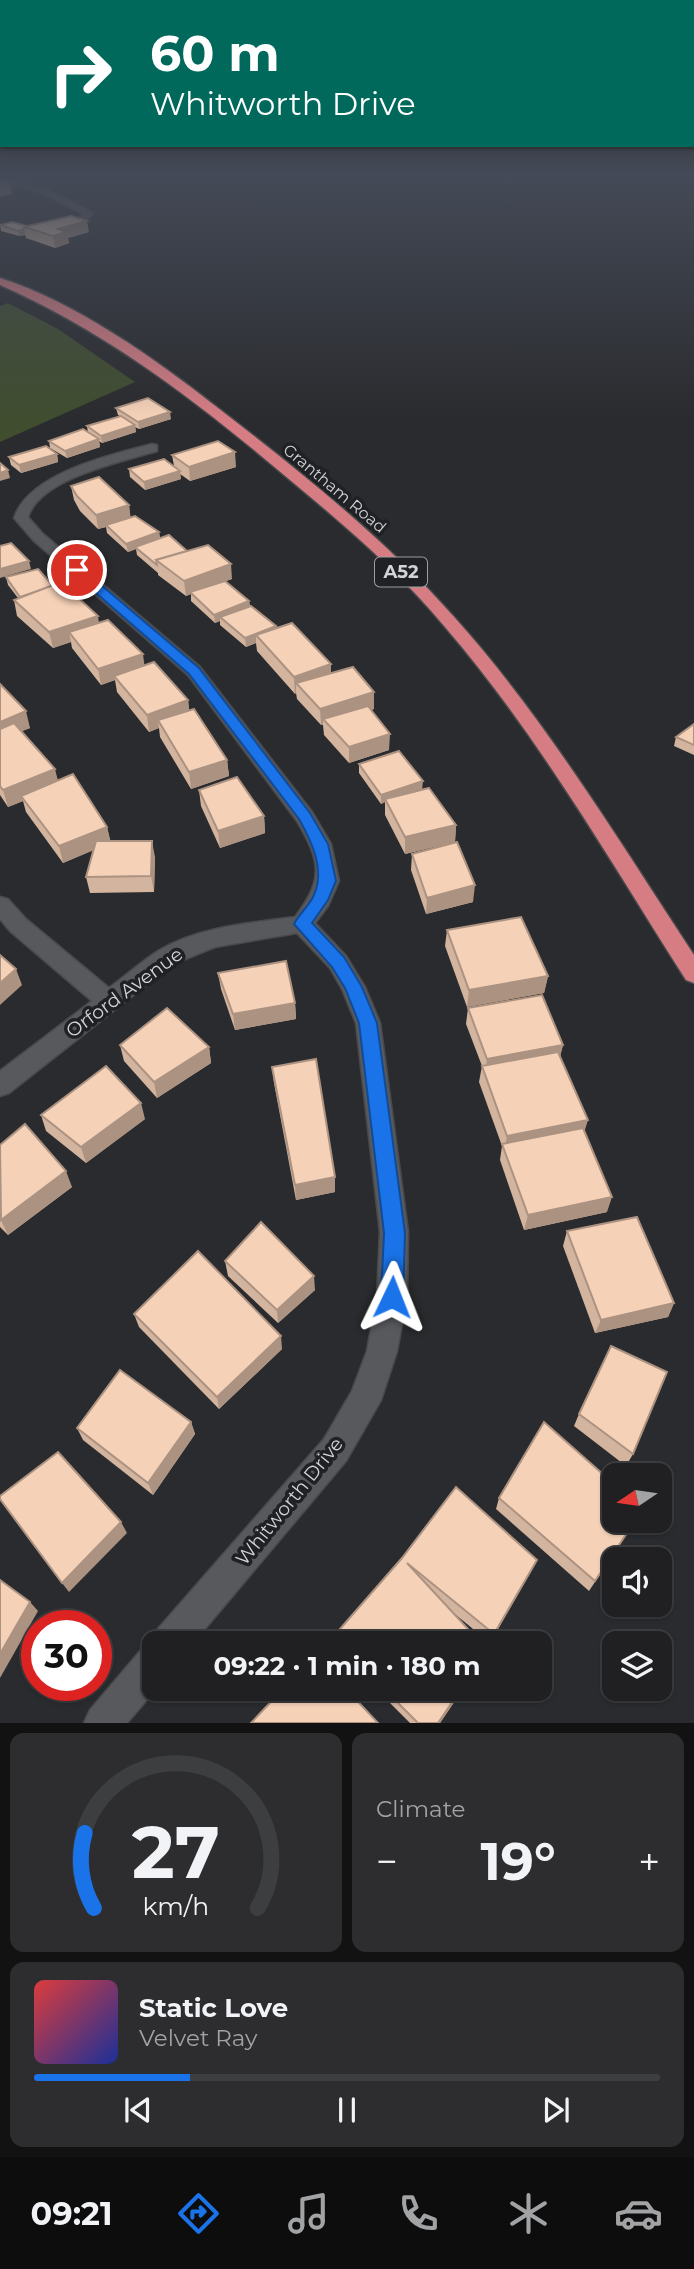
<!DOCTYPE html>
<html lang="en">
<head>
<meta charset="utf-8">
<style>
  :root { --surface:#202022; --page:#2d2d2f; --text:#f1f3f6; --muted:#a2a3a5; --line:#3d3e40; --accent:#1a73e8 }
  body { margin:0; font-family:Montserrat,sans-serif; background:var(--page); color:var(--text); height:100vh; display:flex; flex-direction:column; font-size:26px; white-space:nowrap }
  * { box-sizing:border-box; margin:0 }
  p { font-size:23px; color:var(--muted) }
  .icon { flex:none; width:38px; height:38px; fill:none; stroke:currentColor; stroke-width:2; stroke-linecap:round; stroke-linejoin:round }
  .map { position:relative; height:1723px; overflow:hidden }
  .drawer { display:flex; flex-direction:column; gap:10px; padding:10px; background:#121213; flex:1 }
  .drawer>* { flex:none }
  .hud { position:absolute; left:0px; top:0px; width:695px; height:147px; box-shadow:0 2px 5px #0004,0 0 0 2px var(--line); background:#00695c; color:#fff; overflow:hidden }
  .needle { width:46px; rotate:257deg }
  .controls { position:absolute; left:602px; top:1463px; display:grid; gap:14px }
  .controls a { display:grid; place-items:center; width:70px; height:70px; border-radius:14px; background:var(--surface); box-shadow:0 2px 5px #0004,0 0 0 2px var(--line); font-size:35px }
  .speed { position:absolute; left:21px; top:1610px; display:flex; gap:14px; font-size:35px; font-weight:700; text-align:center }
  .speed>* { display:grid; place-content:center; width:91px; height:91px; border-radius:50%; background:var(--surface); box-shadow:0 2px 5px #0004,0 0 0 2px var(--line); line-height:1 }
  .speed .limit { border:10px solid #d22; background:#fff; color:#111 }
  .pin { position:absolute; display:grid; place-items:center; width:60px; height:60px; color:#fff; margin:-30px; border:4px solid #fff; border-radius:50%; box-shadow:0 2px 7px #0007 }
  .me { position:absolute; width:77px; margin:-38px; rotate:2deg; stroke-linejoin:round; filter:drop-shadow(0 0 5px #0008) }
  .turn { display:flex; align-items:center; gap:24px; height:147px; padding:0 35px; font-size:32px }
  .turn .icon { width:91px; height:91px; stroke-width:2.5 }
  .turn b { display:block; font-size:49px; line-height:60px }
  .big { font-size:52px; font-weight:700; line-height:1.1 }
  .drawer .widget { flex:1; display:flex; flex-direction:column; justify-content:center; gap:10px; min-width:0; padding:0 24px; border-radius:14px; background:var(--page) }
  .drawer .dial { align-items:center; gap:0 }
  .dial svg { height:182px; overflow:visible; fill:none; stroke:var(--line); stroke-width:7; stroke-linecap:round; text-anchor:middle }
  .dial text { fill:var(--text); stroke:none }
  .song { display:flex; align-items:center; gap:21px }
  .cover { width:84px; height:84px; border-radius:10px; background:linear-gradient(135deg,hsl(0 70% 55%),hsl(230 70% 35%)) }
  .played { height:7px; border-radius:4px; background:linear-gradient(90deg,var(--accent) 25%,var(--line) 25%) }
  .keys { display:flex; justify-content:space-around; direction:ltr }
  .heat { display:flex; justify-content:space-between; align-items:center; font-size:38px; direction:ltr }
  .drawer .tiles { flex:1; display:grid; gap:10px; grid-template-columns:1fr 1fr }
  .widget:last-child { grid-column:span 2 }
  .trip { position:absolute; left:142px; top:1631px; width:410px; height:70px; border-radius:14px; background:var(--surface); box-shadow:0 2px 5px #0004,0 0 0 2px var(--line); font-weight:700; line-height:70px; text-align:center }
  .dock { display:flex; height:112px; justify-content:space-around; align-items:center; background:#0d0d0e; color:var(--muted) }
  .dock .icon { width:49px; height:49px }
  .dock .current { color:var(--accent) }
  .dock b { font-size:32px; color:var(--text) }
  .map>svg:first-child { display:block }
  .green { fill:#404d2f }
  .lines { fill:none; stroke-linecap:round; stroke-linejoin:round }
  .lane-casing { stroke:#48494b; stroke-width:3 }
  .street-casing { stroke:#48494b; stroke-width:3 }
  .highway-casing { stroke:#48494b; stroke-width:3 }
  .lane { fill:#58595d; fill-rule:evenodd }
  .street { fill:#58595d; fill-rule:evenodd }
  .highway { fill:#d67d84; fill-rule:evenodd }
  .wall { fill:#d3b49e }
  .shaded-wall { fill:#ac9281 }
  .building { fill:#f5d1b8; stroke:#ac9281; stroke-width:2 }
  .route { fill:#1a73e8; stroke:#114b97; stroke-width:2 }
  .labels { text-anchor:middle; stroke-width:7; stroke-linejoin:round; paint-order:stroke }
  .far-street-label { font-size:16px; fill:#d2d3d5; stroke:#202124 }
  .shield { fill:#202124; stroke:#9d9ea0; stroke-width:2 }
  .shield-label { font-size:18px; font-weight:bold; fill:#d2d3d5 }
  .street-label { font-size:19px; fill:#d2d3d5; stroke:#202124 }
</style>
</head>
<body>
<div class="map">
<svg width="694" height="1723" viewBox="0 0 694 1723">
  <rect width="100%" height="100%" fill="#2a2b2e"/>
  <!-- green -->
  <polygon class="green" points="8,303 58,329 135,382 0,442 0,306"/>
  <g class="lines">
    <defs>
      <polygon id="lane" points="0,177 47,189 93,213 84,223 55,230 55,226 78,219 83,214 41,193 0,181"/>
      <path id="street" d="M 152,444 L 157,445 L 157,451 C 121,462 41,478 28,517 L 43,534 L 200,667 L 312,812 L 331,844 L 339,881 L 328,906 L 315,923 L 346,956 L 365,987 L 380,1023 L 408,1232 L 407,1297 L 397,1351 L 381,1400 L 346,1461 L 193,1643 L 154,1643 L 156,1689 L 127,1723 L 84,1723 L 90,1710 L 141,1650 L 153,1645 L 157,1630 L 324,1439 L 352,1391 L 367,1351 L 377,1297 L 380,1232 L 356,1023 L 342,989 L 330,968 L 297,933 L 215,947 L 173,964 L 9,1093 L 0,1096 L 0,1071 L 92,1001 L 10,931 L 0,919 L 0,897 L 8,899 L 26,919 L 109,988 C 125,976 141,962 158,951 C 198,927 250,923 295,917 C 324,879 321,862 297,821 L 188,675 L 33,540 L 14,518 C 29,473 110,455 152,444 Z"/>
      <path id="highway" d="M 0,278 C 74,301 157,360 218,408 C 301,472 385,539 455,618 C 544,717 621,844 694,955 L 694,983 L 686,980 C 610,861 538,735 445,627 C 401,574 349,529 296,485 C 204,407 111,334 0,285 Z"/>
    </defs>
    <!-- lane casing -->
    <use href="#lane" class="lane-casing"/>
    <!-- street casing -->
    <use href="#street" class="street-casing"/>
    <!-- highway casing -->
    <use href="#highway" class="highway-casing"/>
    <!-- lane -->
    <use href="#lane" class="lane"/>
    <!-- street -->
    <use href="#street" class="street"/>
    <!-- highway -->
    <use href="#highway" class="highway"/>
  </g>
  <!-- wall -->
  <g class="wall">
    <polygon points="0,225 27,226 89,232 68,238 69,243 55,248 26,238 25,235 19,236 1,231"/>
    <polygon points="116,408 171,419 139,429 135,427 136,432 102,443 99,441 100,447 67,458 50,448 49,441 88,433 87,426 120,416 118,415"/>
    <polygon points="57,454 58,462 21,473 11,465 9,457"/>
    <polygon points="172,455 236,467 190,481 180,474 181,479 145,490 130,477 129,469 174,466"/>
    <polygon points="71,486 129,505 130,517 159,532 160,538 187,551 232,579 225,581 249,601 250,606 276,626 277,628 331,673 374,692 374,709 371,710 389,750 349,763 324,735 323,725 321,725 297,699 296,693 295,694 257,651 256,643 246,647 220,625 220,621 215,623 191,601 191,594 186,596 158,575 158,573 137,555 136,549 128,552 107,533 106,527 98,529 80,511 74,500"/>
    <polygon points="6,577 53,586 99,623 144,665 188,700 189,711 227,760 229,776 191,789 160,737 159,728 149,732 117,692 115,680 101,685 72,648 71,642 53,648 17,616 14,600 18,598 8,585"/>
    <polygon points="0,684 30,728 22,731 58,780 107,827 110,841 155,857 154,892 90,893 86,877 93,850 63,863 26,812 23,801 8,807 0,795"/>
    <polygon points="694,724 694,755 674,746 676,737"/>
    <polygon points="359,764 422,790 456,825 455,842 405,854 385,815 385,802 381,804 359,773"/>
    <polygon points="199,790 264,816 265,833 220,848 201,806"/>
    <polygon points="412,854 473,902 426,914 411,870"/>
    <polygon points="447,930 548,976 544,993 467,1007 445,946"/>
    <polygon points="218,973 295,1003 296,1019 235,1030 221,989"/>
    <polygon points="468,1008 563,1045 560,1056 585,1131 607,1212 524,1230 500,1160 502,1146 479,1082 482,1066 466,1024"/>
    <polygon points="120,1045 209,1047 211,1063 157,1098 124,1061"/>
    <polygon points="272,1067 335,1177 335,1192 296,1200 274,1083"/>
    <polygon points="41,1115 145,1119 86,1163 46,1131"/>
    <polygon points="0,1145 72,1187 8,1235 0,1227"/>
    <polygon points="567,1231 674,1303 668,1317 595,1333 563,1246"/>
    <polygon points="225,1261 315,1290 278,1323 228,1276"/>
    <polygon points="134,1314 282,1349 219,1409 139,1327"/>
    <polygon points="579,1414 633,1454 626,1466 574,1426"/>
    <polygon points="191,1422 195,1434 153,1495 83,1440 77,1428"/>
    <polygon points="499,1498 635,1521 589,1591 496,1509"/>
    <polygon points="402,1558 537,1560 490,1643 450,1610 481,1643 333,1643 333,1637"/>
    <polygon points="376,1689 463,1689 440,1723 410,1723"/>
  </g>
  <!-- shaded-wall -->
  <g class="shaded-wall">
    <polygon points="10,184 12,194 0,197 0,186"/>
    <polygon points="87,221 89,232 68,238 69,243 55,248 53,236 58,229"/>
    <polygon points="24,229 25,235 19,236 18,231"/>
    <polygon points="170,412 171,419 139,429 138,422"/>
    <polygon points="135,425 136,432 102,443 101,436"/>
    <polygon points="99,439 100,447 67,458 65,451"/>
    <polygon points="235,452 236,467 190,481 189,467"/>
    <polygon points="57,454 58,462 21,473 19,465"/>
    <polygon points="8,470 10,478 0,481 0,473"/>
    <polygon points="180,471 181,479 145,490 144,482"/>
    <polygon points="129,505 131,520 106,525 106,527 98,529 96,515"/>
    <polygon points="159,532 160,540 135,547 136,549 128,552 126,544"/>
    <polygon points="29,561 31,569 0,578 0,569"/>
    <polygon points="231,564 232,579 192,594 190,592 191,594 186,596 184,581"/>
    <polygon points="249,601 250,609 220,617 220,621 215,623 214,615"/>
    <polygon points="98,616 100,632 69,632 71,642 53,648 49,632"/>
    <polygon points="276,626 277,635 256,635 256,643 246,647 245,638"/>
    <polygon points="143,654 145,670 114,676 115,680 101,685 98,669"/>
    <polygon points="331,664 331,680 296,683 296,693 295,694 294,677"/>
    <polygon points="374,692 374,709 327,723 323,719 323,725 321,725 320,709"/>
    <polygon points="188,700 190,717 158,720 159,728 149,732 147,715"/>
    <polygon points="26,711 30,728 0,740 0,722"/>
    <polygon points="390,734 389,750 349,763 349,747"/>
    <polygon points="227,760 229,776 191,789 189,772"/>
    <polygon points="55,769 59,785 21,796 23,801 8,807 3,790"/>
    <polygon points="423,781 422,790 385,799 385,802 381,804 381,795"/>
    <polygon points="264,816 265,833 220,848 218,831"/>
    <polygon points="456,825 455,842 405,854 405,837"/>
    <polygon points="107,827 111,843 63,863 59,846"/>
    <polygon points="152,841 155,857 154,892 151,876"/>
    <polygon points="475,885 473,902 426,914 427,898"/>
    <polygon points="16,969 22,985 0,1005 0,983"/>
    <polygon points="548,976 544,993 467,1007 469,990"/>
    <polygon points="295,1003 296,1019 235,1030 233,1014"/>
    <polygon points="563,1045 559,1061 485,1075 487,1059"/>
    <polygon points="209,1047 211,1063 157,1098 154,1082"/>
    <polygon points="141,1103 145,1119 86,1163 81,1147"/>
    <polygon points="588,1120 583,1136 504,1152 507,1136"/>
    <polygon points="66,1171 72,1187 8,1235 1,1220"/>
    <polygon points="335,1177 335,1192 296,1200 295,1185"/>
    <polygon points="612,1197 607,1212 524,1230 528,1215"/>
    <polygon points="314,1276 315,1290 278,1323 277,1310"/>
    <polygon points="674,1303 668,1317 595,1333 601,1320"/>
    <polygon points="281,1336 282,1349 219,1409 217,1397"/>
    <polygon points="191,1422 195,1434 153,1495 148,1483"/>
    <polygon points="121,1522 127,1533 69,1592 62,1583"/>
    <polygon points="537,1560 532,1570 490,1643 494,1634"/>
    <polygon points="30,1602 38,1611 0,1678 0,1654"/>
    <polygon points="461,1689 463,1689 440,1723 438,1723"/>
  </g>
  <!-- building -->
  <g class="building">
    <polygon points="0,179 10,184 0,186"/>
    <polygon points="71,216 87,221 58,229 67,232 53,236 24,227"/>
    <polygon points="12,222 27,226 24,227 24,229 18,231 0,225"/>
    <polygon points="148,398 170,412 138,422 116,408"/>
    <polygon points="121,416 135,425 101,436 87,426"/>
    <polygon points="83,429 99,439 65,451 49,441"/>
    <polygon points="218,441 235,452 189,467 172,455"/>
    <polygon points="46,446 57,454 19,465 9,457"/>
    <polygon points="164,459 180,471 144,482 129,469"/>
    <polygon points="0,463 8,470 0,473"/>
    <polygon points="99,477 129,505 96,515 77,496 71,486"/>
    <polygon points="135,516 159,532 126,544 106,525"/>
    <polygon points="169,535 187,551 156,560 157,565 135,547"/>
    <polygon points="11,543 29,561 0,569 0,546"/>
    <polygon points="208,545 231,564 184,581 156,560"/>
    <polygon points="38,569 53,586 20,597 6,577"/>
    <polygon points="225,581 249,601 214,615 190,592"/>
    <polygon points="61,582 98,616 49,632 14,600"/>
    <polygon points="251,606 276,626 245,638 220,617"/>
    <polygon points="108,620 143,654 98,669 69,632"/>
    <polygon points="292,623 331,664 294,677 256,635"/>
    <polygon points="154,662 188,700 147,715 114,676"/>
    <polygon points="353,667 374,692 320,709 296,683"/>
    <polygon points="0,684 26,711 0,722"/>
    <polygon points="368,706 390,734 349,747 323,719"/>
    <polygon points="194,709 227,760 189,772 158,720"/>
    <polygon points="14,723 55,769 3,790 0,786 0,729"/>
    <polygon points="694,724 694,745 676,737"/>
    <polygon points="399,751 423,781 381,795 359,764"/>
    <polygon points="73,774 107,827 59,846 21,796"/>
    <polygon points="237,777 264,816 218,831 199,790"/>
    <polygon points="429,788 456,825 405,837 385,799"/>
    <polygon points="96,841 152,841 151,876 86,877"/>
    <polygon points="457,842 475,885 427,898 412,854"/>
    <polygon points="521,917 548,976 469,990 447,930"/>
    <polygon points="0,955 16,969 0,983"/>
    <polygon points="286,961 295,1003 233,1014 218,973"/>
    <polygon points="542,995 563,1045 487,1059 468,1008"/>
    <polygon points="167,1008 209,1047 154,1082 120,1045"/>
    <polygon points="558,1052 588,1120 507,1136 482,1066"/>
    <polygon points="316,1059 335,1177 295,1185 272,1067"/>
    <polygon points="106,1066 141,1103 81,1147 41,1115"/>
    <polygon points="25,1124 66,1171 1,1220 0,1145"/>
    <polygon points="583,1128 612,1197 528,1215 502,1144"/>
    <polygon points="637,1217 674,1303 601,1320 567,1231"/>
    <polygon points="261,1222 314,1276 277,1310 225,1261"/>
    <polygon points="198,1251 281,1336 217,1397 134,1314"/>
    <polygon points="611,1346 667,1372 633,1454 579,1414"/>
    <polygon points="120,1370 191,1422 148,1483 77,1428"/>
    <polygon points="544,1422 614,1484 614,1521 635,1521 595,1581 499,1498"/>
    <polygon points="58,1452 121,1522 62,1583 0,1499 0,1496"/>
    <polygon points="456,1487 537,1560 494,1634 407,1563 481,1643 339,1643 333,1637 402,1558"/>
    <polygon points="0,1580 30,1602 0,1654"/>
    <polygon points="283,1689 346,1689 378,1723 251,1723"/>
    <polygon points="384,1689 461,1689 438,1723 418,1723"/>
  </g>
  <!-- sky -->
  <linearGradient id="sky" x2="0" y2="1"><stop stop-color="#171819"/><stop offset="0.42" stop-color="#444a57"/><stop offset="1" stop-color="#444a57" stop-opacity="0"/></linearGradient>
  <rect width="694" height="419" fill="url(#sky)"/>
  <!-- route -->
  <path class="route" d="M 73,568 L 81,568 L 199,668 L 310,813 L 328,844 L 336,881 L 328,900 L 312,923 L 344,957 L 362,987 L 377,1023 L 405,1233 L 403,1297 L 400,1305 L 392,1308 L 384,1305 L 381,1297 L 384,1233 L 359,1023 L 345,988 L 332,967 L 294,924 C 299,914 308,907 313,897 C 326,871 312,842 299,819 L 189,674 L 73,573 Z"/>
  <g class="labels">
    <!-- far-street labels -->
    <g class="far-street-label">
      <text transform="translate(335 488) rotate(40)" y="6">Grantham Road</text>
    </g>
    <!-- shield labels -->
    <rect class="shield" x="375" y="557.5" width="52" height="29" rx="5"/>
    <g class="shield-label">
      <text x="401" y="578">A52</text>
    </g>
    <!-- street labels -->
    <g class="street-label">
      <text transform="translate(124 992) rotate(-36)" y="7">Orford Avenue</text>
      <text transform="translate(289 1501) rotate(-51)" y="7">Whitworth Drive</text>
    </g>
  </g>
</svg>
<div class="controls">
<a><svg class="needle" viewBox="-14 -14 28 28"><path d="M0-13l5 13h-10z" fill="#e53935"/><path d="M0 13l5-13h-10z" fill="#a2a3a5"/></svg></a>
<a><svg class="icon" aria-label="sound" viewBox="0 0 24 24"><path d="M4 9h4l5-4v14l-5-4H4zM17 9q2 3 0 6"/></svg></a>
<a><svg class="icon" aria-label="layers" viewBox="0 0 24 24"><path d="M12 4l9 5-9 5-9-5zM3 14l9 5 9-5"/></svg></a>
</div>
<div class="speed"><div class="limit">30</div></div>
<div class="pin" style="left:77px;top:570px;background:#d93025"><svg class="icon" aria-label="arrive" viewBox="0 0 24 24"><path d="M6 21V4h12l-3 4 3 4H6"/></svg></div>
<svg class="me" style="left:392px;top:1297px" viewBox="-20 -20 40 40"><path d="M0-17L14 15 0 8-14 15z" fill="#1a73e8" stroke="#fff" stroke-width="4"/></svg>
<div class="trip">09:22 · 1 min · 180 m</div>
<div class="hud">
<div class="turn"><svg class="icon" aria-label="right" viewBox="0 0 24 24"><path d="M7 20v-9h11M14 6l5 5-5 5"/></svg><div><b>60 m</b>Whitworth Drive</div></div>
</div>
</div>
<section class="drawer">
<div class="tiles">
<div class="widget dial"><svg viewBox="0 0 100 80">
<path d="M14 69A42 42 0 1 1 86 69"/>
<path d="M14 69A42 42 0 0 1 10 36" stroke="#1a73e8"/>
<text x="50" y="56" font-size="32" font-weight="700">27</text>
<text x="50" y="72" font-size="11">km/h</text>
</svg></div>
<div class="widget"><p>Climate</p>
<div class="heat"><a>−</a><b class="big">19°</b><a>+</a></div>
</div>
<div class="widget">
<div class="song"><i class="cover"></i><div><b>Static Love</b><p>Velvet Ray</p></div></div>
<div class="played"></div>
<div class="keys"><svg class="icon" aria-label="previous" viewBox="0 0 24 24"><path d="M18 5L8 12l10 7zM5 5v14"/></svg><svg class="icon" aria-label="pause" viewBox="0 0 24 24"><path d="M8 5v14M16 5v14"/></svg><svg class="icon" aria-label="next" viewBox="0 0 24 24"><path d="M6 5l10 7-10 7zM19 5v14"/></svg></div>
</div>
</div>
</section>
<nav class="dock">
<b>09:21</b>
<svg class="icon current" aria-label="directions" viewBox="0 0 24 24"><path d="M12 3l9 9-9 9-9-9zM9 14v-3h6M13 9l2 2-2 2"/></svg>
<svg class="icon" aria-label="music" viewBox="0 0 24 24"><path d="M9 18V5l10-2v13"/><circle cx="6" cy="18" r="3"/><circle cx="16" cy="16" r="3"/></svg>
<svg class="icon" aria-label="phone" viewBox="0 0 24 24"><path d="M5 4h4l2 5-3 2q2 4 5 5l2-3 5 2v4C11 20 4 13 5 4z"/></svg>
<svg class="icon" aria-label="climate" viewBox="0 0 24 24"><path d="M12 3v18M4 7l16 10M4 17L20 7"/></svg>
<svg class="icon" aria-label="car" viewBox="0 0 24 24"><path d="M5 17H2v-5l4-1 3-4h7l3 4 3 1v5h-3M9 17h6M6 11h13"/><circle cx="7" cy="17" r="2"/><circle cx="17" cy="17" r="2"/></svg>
</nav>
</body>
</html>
